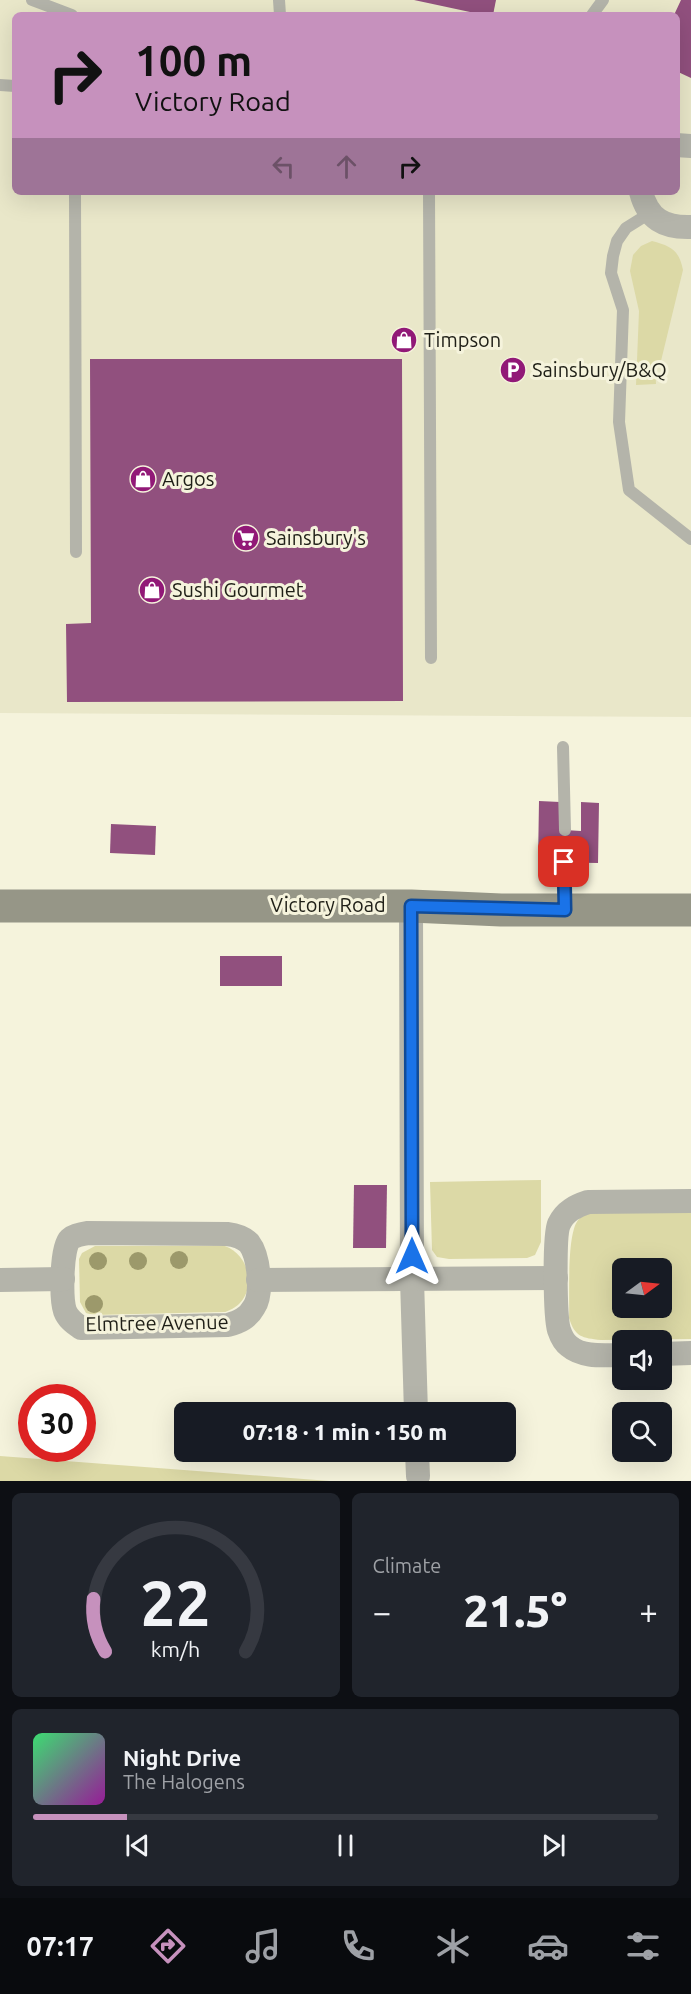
<!DOCTYPE html>
<html lang="en">
<head>
<meta charset="utf-8">
<style>
  :root { --surface:#171b24; --page:#20242c; --text:#f1f3f6; --muted:#9ea1a6; --line:#363941; --accent:#c691bd }
  body { margin:0; font-family:Ubuntu,sans-serif; background:var(--page); color:var(--text); height:100vh; display:flex; flex-direction:column; font-size:22px; white-space:nowrap }
  * { box-sizing:border-box; margin:0 }
  p { font-size:20px; color:var(--muted) }
  .icon { flex:none; width:33px; height:33px; fill:none; stroke:currentColor; stroke-width:2; stroke-linecap:round; stroke-linejoin:round }
  .map { position:relative; height:1481px; overflow:hidden }
  .panel { display:flex; flex-direction:column; gap:12px; padding:12px; background:#0d0f14; flex:1 }
  .panel>* { flex:none }
  .banner { position:absolute; left:12px; top:12px; width:668px; height:183px; border-radius:9px; box-shadow:0 6px 24px #0002; background:#c691bd; color:#111; overflow:hidden }
  .needle { width:39px; rotate:75deg }
  .fabs { position:absolute; left:612px; top:1258px; display:grid; gap:12px }
  .fabs a { display:grid; place-items:center; width:60px; height:60px; border-radius:9px; background:var(--surface); box-shadow:0 6px 24px #0002; font-size:30px }
  .speed { position:absolute; left:18px; top:1384px; display:flex; gap:12px; font-size:30px; font-weight:700; text-align:center }
  .speed>* { display:grid; place-content:center; width:78px; height:78px; border-radius:50%; background:var(--surface); box-shadow:0 6px 24px #0002; line-height:1 }
  .speed .limit { border:9px solid #d22; background:#fff; color:#111 }
  .pin { position:absolute; display:grid; place-items:center; width:51px; height:51px; color:#fff; margin:-26px; border-radius:12px; box-shadow:0 3px 9px #0006 }
  .me { position:absolute; width:66px; margin:-33px; rotate:0deg; stroke-linejoin:round; filter:drop-shadow(0 0 4px #0008) }
  .turn { display:flex; align-items:center; gap:21px; height:126px; padding:0 24px; font-size:27px }
  .turn .icon { width:78px; height:78px; stroke-width:2.5 }
  .turn b { display:block; font-size:42px; line-height:51px }
  .lanes { display:flex; align-items:center; height:57px; padding:0 24px; background:#0003; justify-content:center; gap:30px; direction:ltr }
  .lanes .off { opacity:.35 }
  .big { font-size:45px; font-weight:800; line-height:1.1 }
  .panel .widget { flex:1; display:flex; flex-direction:column; justify-content:center; gap:9px; min-width:0; padding:0 21px; border-radius:9px; background:var(--page) }
  .panel .dial { align-items:center; gap:0 }
  .dial svg { height:156px; overflow:visible; fill:none; stroke:var(--line); stroke-width:7; stroke-linecap:round; text-anchor:middle }
  .dial text { fill:var(--text); stroke:none }
  .song { display:flex; align-items:center; gap:18px }
  .cover { width:72px; height:72px; border-radius:9px; background:linear-gradient(135deg,hsl(140 70% 55%),hsl(300 70% 35%)) }
  .played { height:6px; border-radius:3px; background:linear-gradient(90deg,var(--accent) 15%,var(--line) 15%) }
  .keys { display:flex; justify-content:space-around; direction:ltr }
  .heat { display:flex; justify-content:space-between; align-items:center; font-size:33px; direction:ltr }
  .panel .tiles { flex:1; display:grid; gap:12px; grid-template-columns:1fr 1fr }
  .widget:last-child { grid-column:span 2 }
  .trip { position:absolute; left:174px; top:1402px; width:342px; height:60px; border-radius:9px; background:var(--surface); box-shadow:0 6px 24px #0002; font-weight:800; line-height:60px; text-align:center }
  .menu { display:flex; height:96px; justify-content:space-around; align-items:center; background:#090b0e; color:var(--muted) }
  .menu .icon { width:42px; height:42px }
  .menu .current { color:var(--accent) }
  .menu b { font-size:27px; color:var(--text) }
  .map>svg:first-child { display:block }
  .built { fill:#e9e7c9; fill-rule:evenodd }
  .green { fill:#dcd9a6; fill-rule:evenodd }
  .building { fill:#91507e }
  .lines { fill:none; stroke-linecap:round; stroke-linejoin:round }
  .lane { stroke:#b4b4aa; stroke-width:12 }
  .street { stroke:#b4b4aa; stroke-width:24 }
  .secondary { stroke:#969687; stroke-width:33 }
  .tree { fill:#9c996b }
  .route-casing { stroke:#114b97; stroke-width:15 }
  .route { stroke:#1a73e8; stroke-width:10 }
  .labels { text-anchor:middle; stroke-width:6; stroke-linejoin:round; paint-order:stroke }
  .poi-label { font-size:20px; fill:#1f1f17; stroke:#f5f3dc; text-anchor:start }
  .street-label { font-size:20px; fill:#1f1f17; stroke:#f5f3dc }
</style>
</head>
<body>
<div class="map">
<svg width="691" height="1481" viewBox="0 0 691 1481">
  <rect width="100%" height="100%" fill="#f5f3dc"/>
  <!-- built -->
  <path class="built" d="M 0,0 L 691,0 L 691,717 L 0,713 ZM 15,15 L 676,15 L 676,192 L 15,192 Z"/>
  <!-- green -->
  <g class="green">
    <path d="M 652,241 C 671,246 679,250 683,270 L 661,361 L 655,363 L 656,384 L 636,385 L 639,311 L 630,271 L 633,255 L 641,246 Z"/>
    <polygon points="541,1180 541,1242 535,1255 527,1258 449,1259 437,1257 432,1250 430,1182"/>
    <path d="M 606,1212 L 691,1213 L 691,1339 L 601,1340 C 582,1338 575,1337 569,1318 C 570,1297 566,1232 579,1219 C 586,1212 597,1213 606,1212 ZM 622,1269 L 662,1269 L 662,1308 L 622,1308 Z"/>
    <path d="M 95,1246 L 225,1246 C 256,1258 257,1304 224,1312 L 93,1315 L 86,1313 L 80,1302 L 79,1259 L 82,1253 Z"/>
    <polygon points="0,1456 330,1481 0,1481"/>
  </g>
  <!-- building -->
  <g class="building">
    <polygon points="414,0 496,0 493,15 484,15"/>
    <polygon points="681,0 691,0 691,78 676,71 676,15 674,15"/>
    <polygon points="90,359 402,359 403,701 67,702 66,624 91,623"/>
    <polygon points="539,801 560,802 565,830 581,831 581,802 599,803 598,863 538,862"/>
    <polygon points="111,824 156,826 155,855 110,853"/>
    <rect x="220" y="956" width="62" height="30"/>
    <polygon points="354,1185 387,1185 386,1248 353,1248"/>
  </g>
  <g class="lines">
    <!-- lane -->
    <g class="lane">
      <polyline points="32,0 72,15"/>
      <polyline points="279,0 280,15"/>
      <polyline points="592,15 603,0"/>
      <polyline points="0,85 15,86"/>
      <polyline points="75,192 76,552"/>
      <polyline points="429,192 431,658"/>
      <polyline points="650,213 626,228 617,241 613,256 611,273 623,310 619,422 629,490 691,539"/>
      <polyline points="563,747 565,830"/>
      <polyline points="564,862 565,909"/>
    </g>
    <!-- street -->
    <g class="street">
      <polyline points="676,145 691,146"/>
      <path d="M 641,192 C 648,219 664,228 691,227"/>
      <polyline points="411,906 412,1279 416,1413"/>
      <path d="M 88,1233 L 227,1234 C 235,1235 243,1237 249,1243 C 259,1256 263,1294 254,1307 C 248,1318 239,1322 228,1325 L 81,1328 C 74,1323 68,1319 65,1311 C 61,1299 61,1247 70,1239 C 75,1235 81,1234 88,1233 Z"/>
      <polyline points="0,1280 63,1279"/>
      <polyline points="258,1280 556,1278"/>
      <polyline points="662,1354 691,1353"/>
      <path d="M 622,1355 C 605,1355 583,1358 569,1346 C 565,1343 561,1336 559,1330 C 555,1317 554,1235 559,1224 C 565,1211 576,1206 588,1202 L 691,1201"/>
      <polyline points="417,1452 418,1476"/>
    </g>
    <!-- secondary -->
    <polyline class="secondary" points="0,906 411,906 501,910 691,910"/>
  </g>
  <!-- trees -->
  <g class="tree">
    <circle cx="179" cy="1260" r="9"/>
    <circle cx="98" cy="1261" r="9"/>
    <circle cx="138" cy="1261" r="9"/>
    <circle cx="94" cy="1304" r="9"/>
  </g>
  <g class="lines">
    <defs>
      <polyline id="route" points="412,1256 411,906 565,910 564,862"/>
    </defs>
    <!-- route casing -->
    <use href="#route" class="route-casing"/>
    <!-- route -->
    <use href="#route" class="route"/>
  </g>
  <!-- icons -->
  <defs>
    <symbol id="shop-disc" viewBox="-11 -11 22 22"><circle r="9.5" fill="#911977" stroke="#f5f3dc"/><path d="M-5-2.5h2.3a2.7 3.5 0 0 1 5.4 0H5L5.5 6h-11ZM-1.5-2.5h3a1.5 2.3 0 0 0-3 0Z" fill="#fff"/></symbol>
    <symbol id="parking-disc" viewBox="-11 -11 22 22"><circle r="9.5" fill="#911977" stroke="#f5f3dc"/><path d="M-3.5-5.5H1a3.5 3.5 0 0 1 0 7H-1V5.5H-3.5ZM-1-3.4V-.6H.8a1.4 1.4 0 0 0 0-2.8Z" fill="#fff"/></symbol>
    <symbol id="supermarket-disc" viewBox="-11 -11 22 22"><circle r="9.5" fill="#911977" stroke="#f5f3dc"/><path d="M-6-5.5h2.5l.6 2H6L4.5 2H-2.5L-4.4-4H-6ZM-1.5 3.2a1.3 1.3 0 1 0 .1 0ZM3 3.2a1.3 1.3 0 1 0 .1 0Z" fill="#fff"/></symbol>
  </defs>
  <g fill-rule="evenodd">
    <use href="#shop-disc" x="389" y="325" width="30" height="30"/>
    <use href="#parking-disc" x="498" y="355" width="30" height="30"/>
    <use href="#shop-disc" x="128" y="464" width="30" height="30"/>
    <use href="#supermarket-disc" x="231" y="523" width="30" height="30"/>
    <use href="#shop-disc" x="137" y="575" width="30" height="30"/>
  </g>
  <g class="labels">
    <!-- poi labels -->
    <g class="poi-label">
      <text x="424" y="347">Timpson</text>
      <text x="532" y="377">Sainsbury/B&amp;Q</text>
      <text x="162" y="486">Argos</text>
      <text x="266" y="545">Sainsbury's</text>
      <text x="172" y="597">Sushi Gourmet</text>
    </g>
    <!-- street labels -->
    <g class="street-label">
      <text x="328" y="912">Victory Road</text>
      <text transform="translate(157 1323) rotate(-1)" y="7">Elmtree Avenue</text>
    </g>
  </g>
</svg>
<div class="fabs">
<a><svg class="needle" viewBox="-14 -14 28 28"><path d="M0-13l5 13h-10z" fill="#e53935"/><path d="M0 13l5-13h-10z" fill="#9ea1a6"/></svg></a>
<a><svg class="icon" aria-label="sound" viewBox="0 0 24 24"><path d="M4 9h4l5-4v14l-5-4H4zM17 9q2 3 0 6"/></svg></a>
<a><svg class="icon" aria-label="search" viewBox="0 0 24 24"><circle cx="10" cy="10" r="6"/><path d="M15 15l6 6"/></svg></a>
</div>
<div class="speed"><div class="limit">30</div></div>
<div class="pin" style="left:564px;top:862px;background:#d93025"><svg class="icon" aria-label="arrive" viewBox="0 0 24 24"><path d="M6 21V4h12l-3 4 3 4H6"/></svg></div>
<svg class="me" style="left:412px;top:1256px" viewBox="-20 -20 40 40"><path d="M0-17L14 15 0 8-14 15z" fill="#1a73e8" stroke="#fff" stroke-width="4"/></svg>
<div class="trip">07:18 · 1 min · 150 m</div>
<div class="banner">
<div class="turn"><svg class="icon" aria-label="right" viewBox="0 0 24 24"><path d="M7 20v-9h11M14 6l5 5-5 5"/></svg><div><b>100 m</b>Victory Road</div></div>
<div class="lanes"><svg class="icon off" aria-label="left" viewBox="0 0 24 24"><path d="M17 20v-9H6M10 6l-5 5 5 5"/></svg><svg class="icon off" aria-label="ahead" viewBox="0 0 24 24"><path d="M12 20V5M6 11l6-6 6 6"/></svg><svg class="icon" aria-label="right" viewBox="0 0 24 24"><path d="M7 20v-9h11M14 6l5 5-5 5"/></svg></div>
</div>
</div>
<section class="panel">
<div class="tiles">
<div class="widget dial"><svg viewBox="0 0 100 80">
<path d="M14 69A42 42 0 1 1 86 69"/>
<path d="M14 69A42 42 0 0 1 8 42" stroke="#c691bd"/>
<text x="50" y="56" font-size="32" font-weight="700">22</text>
<text x="50" y="72" font-size="11">km/h</text>
</svg></div>
<div class="widget"><p>Climate</p>
<div class="heat"><a>−</a><b class="big">21.5°</b><a>+</a></div>
</div>
<div class="widget">
<div class="song"><i class="cover"></i><div><b>Night Drive</b><p>The Halogens</p></div></div>
<div class="played"></div>
<div class="keys"><svg class="icon" aria-label="previous" viewBox="0 0 24 24"><path d="M18 5L8 12l10 7zM5 5v14"/></svg><svg class="icon" aria-label="pause" viewBox="0 0 24 24"><path d="M8 5v14M16 5v14"/></svg><svg class="icon" aria-label="next" viewBox="0 0 24 24"><path d="M6 5l10 7-10 7zM19 5v14"/></svg></div>
</div>
</div>
</section>
<nav class="menu">
<b>07:17</b>
<svg class="icon current" aria-label="directions" viewBox="0 0 24 24"><path d="M12 3l9 9-9 9-9-9zM9 14v-3h6M13 9l2 2-2 2"/></svg>
<svg class="icon" aria-label="music" viewBox="0 0 24 24"><path d="M9 18V5l10-2v13"/><circle cx="6" cy="18" r="3"/><circle cx="16" cy="16" r="3"/></svg>
<svg class="icon" aria-label="phone" viewBox="0 0 24 24"><path d="M5 4h4l2 5-3 2q2 4 5 5l2-3 5 2v4C11 20 4 13 5 4z"/></svg>
<svg class="icon" aria-label="climate" viewBox="0 0 24 24"><path d="M12 3v18M4 7l16 10M4 17L20 7"/></svg>
<svg class="icon" aria-label="car" viewBox="0 0 24 24"><path d="M5 17H2v-5l4-1 3-4h7l3 4 3 1v5h-3M9 17h6M6 11h13"/><circle cx="7" cy="17" r="2"/><circle cx="17" cy="17" r="2"/></svg>
<svg class="icon" aria-label="filters" viewBox="0 0 24 24"><path d="M4 7h16M4 17h16"/><circle cx="9" cy="7" r="2"/><circle cx="15" cy="17" r="2"/></svg>
</nav>
</body>
</html>
